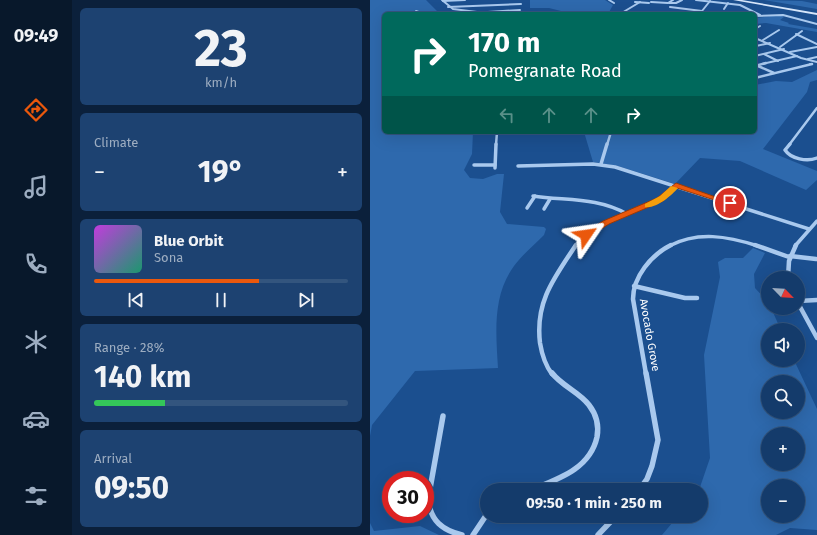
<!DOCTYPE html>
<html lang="en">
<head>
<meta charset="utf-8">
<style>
  :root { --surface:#143b6b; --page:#1d4271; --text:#f1f3f6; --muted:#9dadc1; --line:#33557e; --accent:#ea580c }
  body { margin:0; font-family:"Fira Sans",sans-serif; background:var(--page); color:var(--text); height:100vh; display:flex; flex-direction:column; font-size:15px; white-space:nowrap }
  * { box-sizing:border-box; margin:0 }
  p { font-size:13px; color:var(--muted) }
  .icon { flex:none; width:22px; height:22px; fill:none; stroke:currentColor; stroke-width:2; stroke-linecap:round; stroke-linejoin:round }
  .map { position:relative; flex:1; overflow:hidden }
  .sheet { display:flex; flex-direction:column; gap:8px; padding:8px; background:#0b203b; width:298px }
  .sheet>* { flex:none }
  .banner { position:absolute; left:12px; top:12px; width:375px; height:122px; border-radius:6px; box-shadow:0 4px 16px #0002,0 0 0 1px var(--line); background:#00695c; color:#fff; overflow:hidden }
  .needle { width:26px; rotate:115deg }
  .fabs { position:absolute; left:391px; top:271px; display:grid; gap:8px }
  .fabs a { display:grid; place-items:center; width:44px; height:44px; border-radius:50%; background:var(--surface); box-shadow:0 4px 16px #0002,0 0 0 1px var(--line); font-size:20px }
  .speed { position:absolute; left:12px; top:471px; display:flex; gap:8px; font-size:20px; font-weight:700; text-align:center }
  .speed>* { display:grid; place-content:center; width:52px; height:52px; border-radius:50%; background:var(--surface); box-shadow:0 4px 16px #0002,0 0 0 1px var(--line); line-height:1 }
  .speed .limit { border:6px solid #d22; background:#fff; color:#111 }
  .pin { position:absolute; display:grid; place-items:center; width:34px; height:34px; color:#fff; margin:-17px; border:2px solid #fff; border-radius:50%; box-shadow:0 1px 4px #0007 }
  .me { position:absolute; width:44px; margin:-22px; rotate:58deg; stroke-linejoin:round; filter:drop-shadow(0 0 3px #0008) }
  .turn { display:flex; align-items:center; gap:14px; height:84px; padding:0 20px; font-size:18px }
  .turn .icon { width:52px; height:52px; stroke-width:2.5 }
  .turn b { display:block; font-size:28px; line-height:34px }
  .lanes { display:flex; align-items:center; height:38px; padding:0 20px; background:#0003; justify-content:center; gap:20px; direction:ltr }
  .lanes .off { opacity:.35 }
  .big { font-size:30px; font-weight:700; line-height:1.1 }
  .sheet .widget { flex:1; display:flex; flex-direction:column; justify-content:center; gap:6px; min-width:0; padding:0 14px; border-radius:6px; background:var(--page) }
  .sheet .dial { align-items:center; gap:0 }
  .dial b { font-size:52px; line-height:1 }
  .song { display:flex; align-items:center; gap:12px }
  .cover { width:48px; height:48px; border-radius:6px; background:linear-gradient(135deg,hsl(290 70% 55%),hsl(160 70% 35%)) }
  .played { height:4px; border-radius:2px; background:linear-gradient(90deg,var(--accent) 65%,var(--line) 65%) }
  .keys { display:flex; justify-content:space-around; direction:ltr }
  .heat { display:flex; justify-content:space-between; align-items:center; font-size:22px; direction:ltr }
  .charge { height:6px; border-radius:3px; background:linear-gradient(90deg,#34c759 28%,var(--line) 0) }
  .trip { position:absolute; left:110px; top:483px; width:228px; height:40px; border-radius:20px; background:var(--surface); box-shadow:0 4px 16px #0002,0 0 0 1px var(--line); font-weight:700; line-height:40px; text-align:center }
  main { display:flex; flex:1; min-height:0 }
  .tab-bar { display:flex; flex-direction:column; width:72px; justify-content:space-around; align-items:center; background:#08182b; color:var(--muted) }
  .tab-bar .icon { width:28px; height:28px }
  .tab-bar .on { color:var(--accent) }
  .tab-bar b { font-size:18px; color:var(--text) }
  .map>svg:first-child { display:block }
  .green { fill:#2e69ad; fill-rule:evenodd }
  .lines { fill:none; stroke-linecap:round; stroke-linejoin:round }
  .street-far4 { stroke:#a9c9ee; stroke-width:2 }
  .street-far3 { stroke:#a9c9ee; stroke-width:2.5 }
  .street-far2 { stroke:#a9c9ee; stroke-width:3.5 }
  .street-far1 { stroke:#a9c9ee; stroke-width:4.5 }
  .street { stroke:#a9c9ee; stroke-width:5.5 }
  .secondary { fill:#d6e6fa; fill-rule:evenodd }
  .route { fill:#ea580c; stroke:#983908 }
  .slow { fill:#f59e0b }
  .labels { text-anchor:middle; stroke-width:3; stroke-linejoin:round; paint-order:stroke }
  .street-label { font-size:11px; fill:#fff; stroke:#1b4f8f }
</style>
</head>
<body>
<main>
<nav class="tab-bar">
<b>09:49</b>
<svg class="icon on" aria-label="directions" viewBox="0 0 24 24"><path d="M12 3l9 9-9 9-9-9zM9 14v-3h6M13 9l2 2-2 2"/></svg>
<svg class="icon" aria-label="music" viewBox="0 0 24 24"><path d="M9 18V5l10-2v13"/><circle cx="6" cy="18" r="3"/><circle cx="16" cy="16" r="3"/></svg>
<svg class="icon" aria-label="phone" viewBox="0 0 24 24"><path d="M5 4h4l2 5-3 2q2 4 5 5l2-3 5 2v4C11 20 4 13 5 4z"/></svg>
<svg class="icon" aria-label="climate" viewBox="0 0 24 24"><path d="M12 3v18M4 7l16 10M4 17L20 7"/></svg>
<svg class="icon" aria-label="car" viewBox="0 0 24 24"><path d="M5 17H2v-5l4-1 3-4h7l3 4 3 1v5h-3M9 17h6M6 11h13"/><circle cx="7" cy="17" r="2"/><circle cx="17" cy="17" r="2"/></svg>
<svg class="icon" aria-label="filters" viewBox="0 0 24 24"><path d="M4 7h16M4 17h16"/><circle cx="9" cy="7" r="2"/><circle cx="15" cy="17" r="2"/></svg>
</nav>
<section class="sheet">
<div class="widget dial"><b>23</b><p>km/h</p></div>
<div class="widget"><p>Climate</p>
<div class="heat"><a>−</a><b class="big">19°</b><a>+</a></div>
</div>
<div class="widget">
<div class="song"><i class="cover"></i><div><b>Blue Orbit</b><p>Sona</p></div></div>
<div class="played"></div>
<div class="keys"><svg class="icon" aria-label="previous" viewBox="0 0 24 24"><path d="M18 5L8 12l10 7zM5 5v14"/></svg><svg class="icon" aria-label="pause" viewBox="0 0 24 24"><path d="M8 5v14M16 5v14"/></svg><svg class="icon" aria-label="next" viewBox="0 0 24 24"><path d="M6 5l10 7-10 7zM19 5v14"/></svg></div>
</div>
<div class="widget"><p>Range · 28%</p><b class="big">140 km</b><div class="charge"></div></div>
<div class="widget"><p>Arrival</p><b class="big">09:50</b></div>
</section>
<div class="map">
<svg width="447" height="535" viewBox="0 0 447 535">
  <rect width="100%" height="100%" fill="#1b4f8f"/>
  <!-- green -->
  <g class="green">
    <path d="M 0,0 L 56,0 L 69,13 L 14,14 L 14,132 L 103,132 L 102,154 L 94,170 L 100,178 L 113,179 L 127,174 L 134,174 L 130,212 L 137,224 L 174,227 L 176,229 L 174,235 C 164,245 152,255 144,266 C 122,296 126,334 128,368 L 45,371 L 2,425 L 0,436 Z"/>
    <polygon points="160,0 235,0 243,5 238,14 192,14 191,11 179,8 160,8"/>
    <polygon points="394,0 432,1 447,4 447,9"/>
    <polygon points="408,15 414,17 410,20 419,23 418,24 447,29 447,32 396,23 385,24 386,18"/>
    <polygon points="447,70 447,80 440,82 437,92 393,149 447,171 447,180 436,190 370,161 330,158 305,184 248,166 223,162 214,132 385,132 385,85 406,81 422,82"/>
    <path d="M 383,248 L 395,253 L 384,274 L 385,288 L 398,302 L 398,308 L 401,308 L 411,330 L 398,330 L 398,360 L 424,360 L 447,409 L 447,530 L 420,528 L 406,535 L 292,535 L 308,516 L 331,516 L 331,490 L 329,490 L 340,458 L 334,355 L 350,277 L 348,262 L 355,258 L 373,258 ZM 398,382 L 428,382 L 428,412 L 398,412 ZM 398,434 L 428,434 L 428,464 L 398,464 ZM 398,486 L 428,486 L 428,516 L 398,516 Z"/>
    <polygon points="0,523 4,531 50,526 69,535 0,535"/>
  </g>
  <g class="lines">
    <!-- street-far4 -->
    <g class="street-far4">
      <polyline points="72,0 83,9 123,14"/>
      <polyline points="239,0 244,3"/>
      <polyline points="326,0 370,5 390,15"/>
      <polyline points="73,1 95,0"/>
      <polyline points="265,2 279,3"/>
      <polyline points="281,2 298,3 303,0"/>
      <polyline points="299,3 306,3 312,0"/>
      <polyline points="78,7 151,4"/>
      <polyline points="300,7 332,11 340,1"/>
      <polyline points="354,9 358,3"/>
      <polyline points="46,11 54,14"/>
      <polyline points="118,12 150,10"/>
      <polyline points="305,12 320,14"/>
      <polyline points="250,14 270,2"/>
      <polyline points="385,16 413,15 447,24"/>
      <polyline points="385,29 390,26"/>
      <polyline points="426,34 447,44"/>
      <polyline points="385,38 431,58 447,62"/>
      <polyline points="393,40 409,30"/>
      <polyline points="386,46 400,43"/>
      <polyline points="410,47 432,31"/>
      <polyline points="420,52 447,47"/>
      <polyline points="394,54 408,61"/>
      <polyline points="385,56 414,49"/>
      <polyline points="438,59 447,57"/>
      <polyline points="392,64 427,56"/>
      <polyline points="440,64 442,64"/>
    </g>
    <!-- street-far3 -->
    <g class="street-far3">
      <polyline points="385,66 396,63"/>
      <polyline points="388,66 404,73"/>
      <polyline points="385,78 442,64"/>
      <polyline points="126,145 127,132"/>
      <polyline points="237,145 241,132"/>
      <polyline points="419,145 447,108"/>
    </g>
    <!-- street-far2 -->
    <g class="street-far2">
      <path d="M 420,144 L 415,150 C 421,159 437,162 447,158"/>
      <polyline points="231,164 237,144"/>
      <polyline points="104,165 125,165"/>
      <polyline points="148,166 223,164 245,167 439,229"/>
      <polyline points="125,168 126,144"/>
      <path d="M 163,196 C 196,201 227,197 257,214"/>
      <polyline points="157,208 165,196"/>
      <polyline points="174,209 180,199"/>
      <polyline points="205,246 216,234 224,228 290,200 306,186"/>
      <path d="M 299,246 C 328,231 357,236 388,246"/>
      <polyline points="425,246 447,221"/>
    </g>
    <!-- street-far1 -->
    <g class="street-far1">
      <polyline points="385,245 419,257"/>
      <polyline points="420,256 446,259"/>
      <polyline points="418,278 419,261 426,245"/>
      <polyline points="264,286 315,298 327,298"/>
      <polyline points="428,301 447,300"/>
      <polyline points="428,303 447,338"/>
      <path d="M 182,374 C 175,365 172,355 170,343 C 165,302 184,278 206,245"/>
      <path d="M 276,374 L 263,299 C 263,277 281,255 301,245"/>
    </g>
    <!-- street -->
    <g class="street">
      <path d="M 73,416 L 58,500 C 61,521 72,530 92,535"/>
      <path d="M 161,490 C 188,479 220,469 227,437 C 229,426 226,414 219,405 C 209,392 192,386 182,373"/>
      <polyline points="269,490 277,479 282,466 288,440 276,373"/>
      <polyline points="103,535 117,514"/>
      <polyline points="228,535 246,516"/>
    </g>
    <!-- secondary -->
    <polygon class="secondary" points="363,0 372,0 447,13 447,15"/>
  </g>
  <!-- route -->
  <polygon class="route" points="306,183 363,203 357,204 307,188 293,201 239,224 219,237 216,237 211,235 233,221 287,198"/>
  <!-- slow -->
  <path class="slow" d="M 301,186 L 308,188 C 301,196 286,209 275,207 L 275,204 L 290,196 Z"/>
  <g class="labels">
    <!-- street labels -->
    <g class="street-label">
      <text transform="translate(280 335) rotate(80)" y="4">Avocado Grove</text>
    </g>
  </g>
</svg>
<div class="fabs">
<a><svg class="needle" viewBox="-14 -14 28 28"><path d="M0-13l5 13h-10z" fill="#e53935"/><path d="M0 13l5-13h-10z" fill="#9dadc1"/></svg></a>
<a><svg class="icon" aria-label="sound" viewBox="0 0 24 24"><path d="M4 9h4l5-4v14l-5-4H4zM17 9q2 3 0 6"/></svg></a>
<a><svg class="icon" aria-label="search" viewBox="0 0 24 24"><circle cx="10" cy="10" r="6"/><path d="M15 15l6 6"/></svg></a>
<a>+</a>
<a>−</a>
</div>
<div class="speed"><div class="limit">30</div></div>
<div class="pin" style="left:360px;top:203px;background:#d93025"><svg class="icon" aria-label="arrive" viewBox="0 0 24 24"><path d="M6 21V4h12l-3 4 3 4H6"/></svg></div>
<svg class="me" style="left:216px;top:235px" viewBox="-20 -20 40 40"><path d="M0-17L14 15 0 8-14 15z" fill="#ea580c" stroke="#fff" stroke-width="4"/></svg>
<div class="trip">09:50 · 1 min · 250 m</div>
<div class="banner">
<div class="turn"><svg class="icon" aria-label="right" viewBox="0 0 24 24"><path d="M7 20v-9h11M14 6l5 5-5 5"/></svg><div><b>170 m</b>Pomegranate Road</div></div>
<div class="lanes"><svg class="icon off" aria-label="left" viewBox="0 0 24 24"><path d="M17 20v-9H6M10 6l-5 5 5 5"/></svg><svg class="icon off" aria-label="ahead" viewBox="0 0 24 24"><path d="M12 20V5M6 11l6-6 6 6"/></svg><svg class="icon off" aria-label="ahead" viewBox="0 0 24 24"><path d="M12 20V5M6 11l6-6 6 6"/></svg><svg class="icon" aria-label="right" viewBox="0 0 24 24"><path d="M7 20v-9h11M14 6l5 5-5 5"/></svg></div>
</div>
</div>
</main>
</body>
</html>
